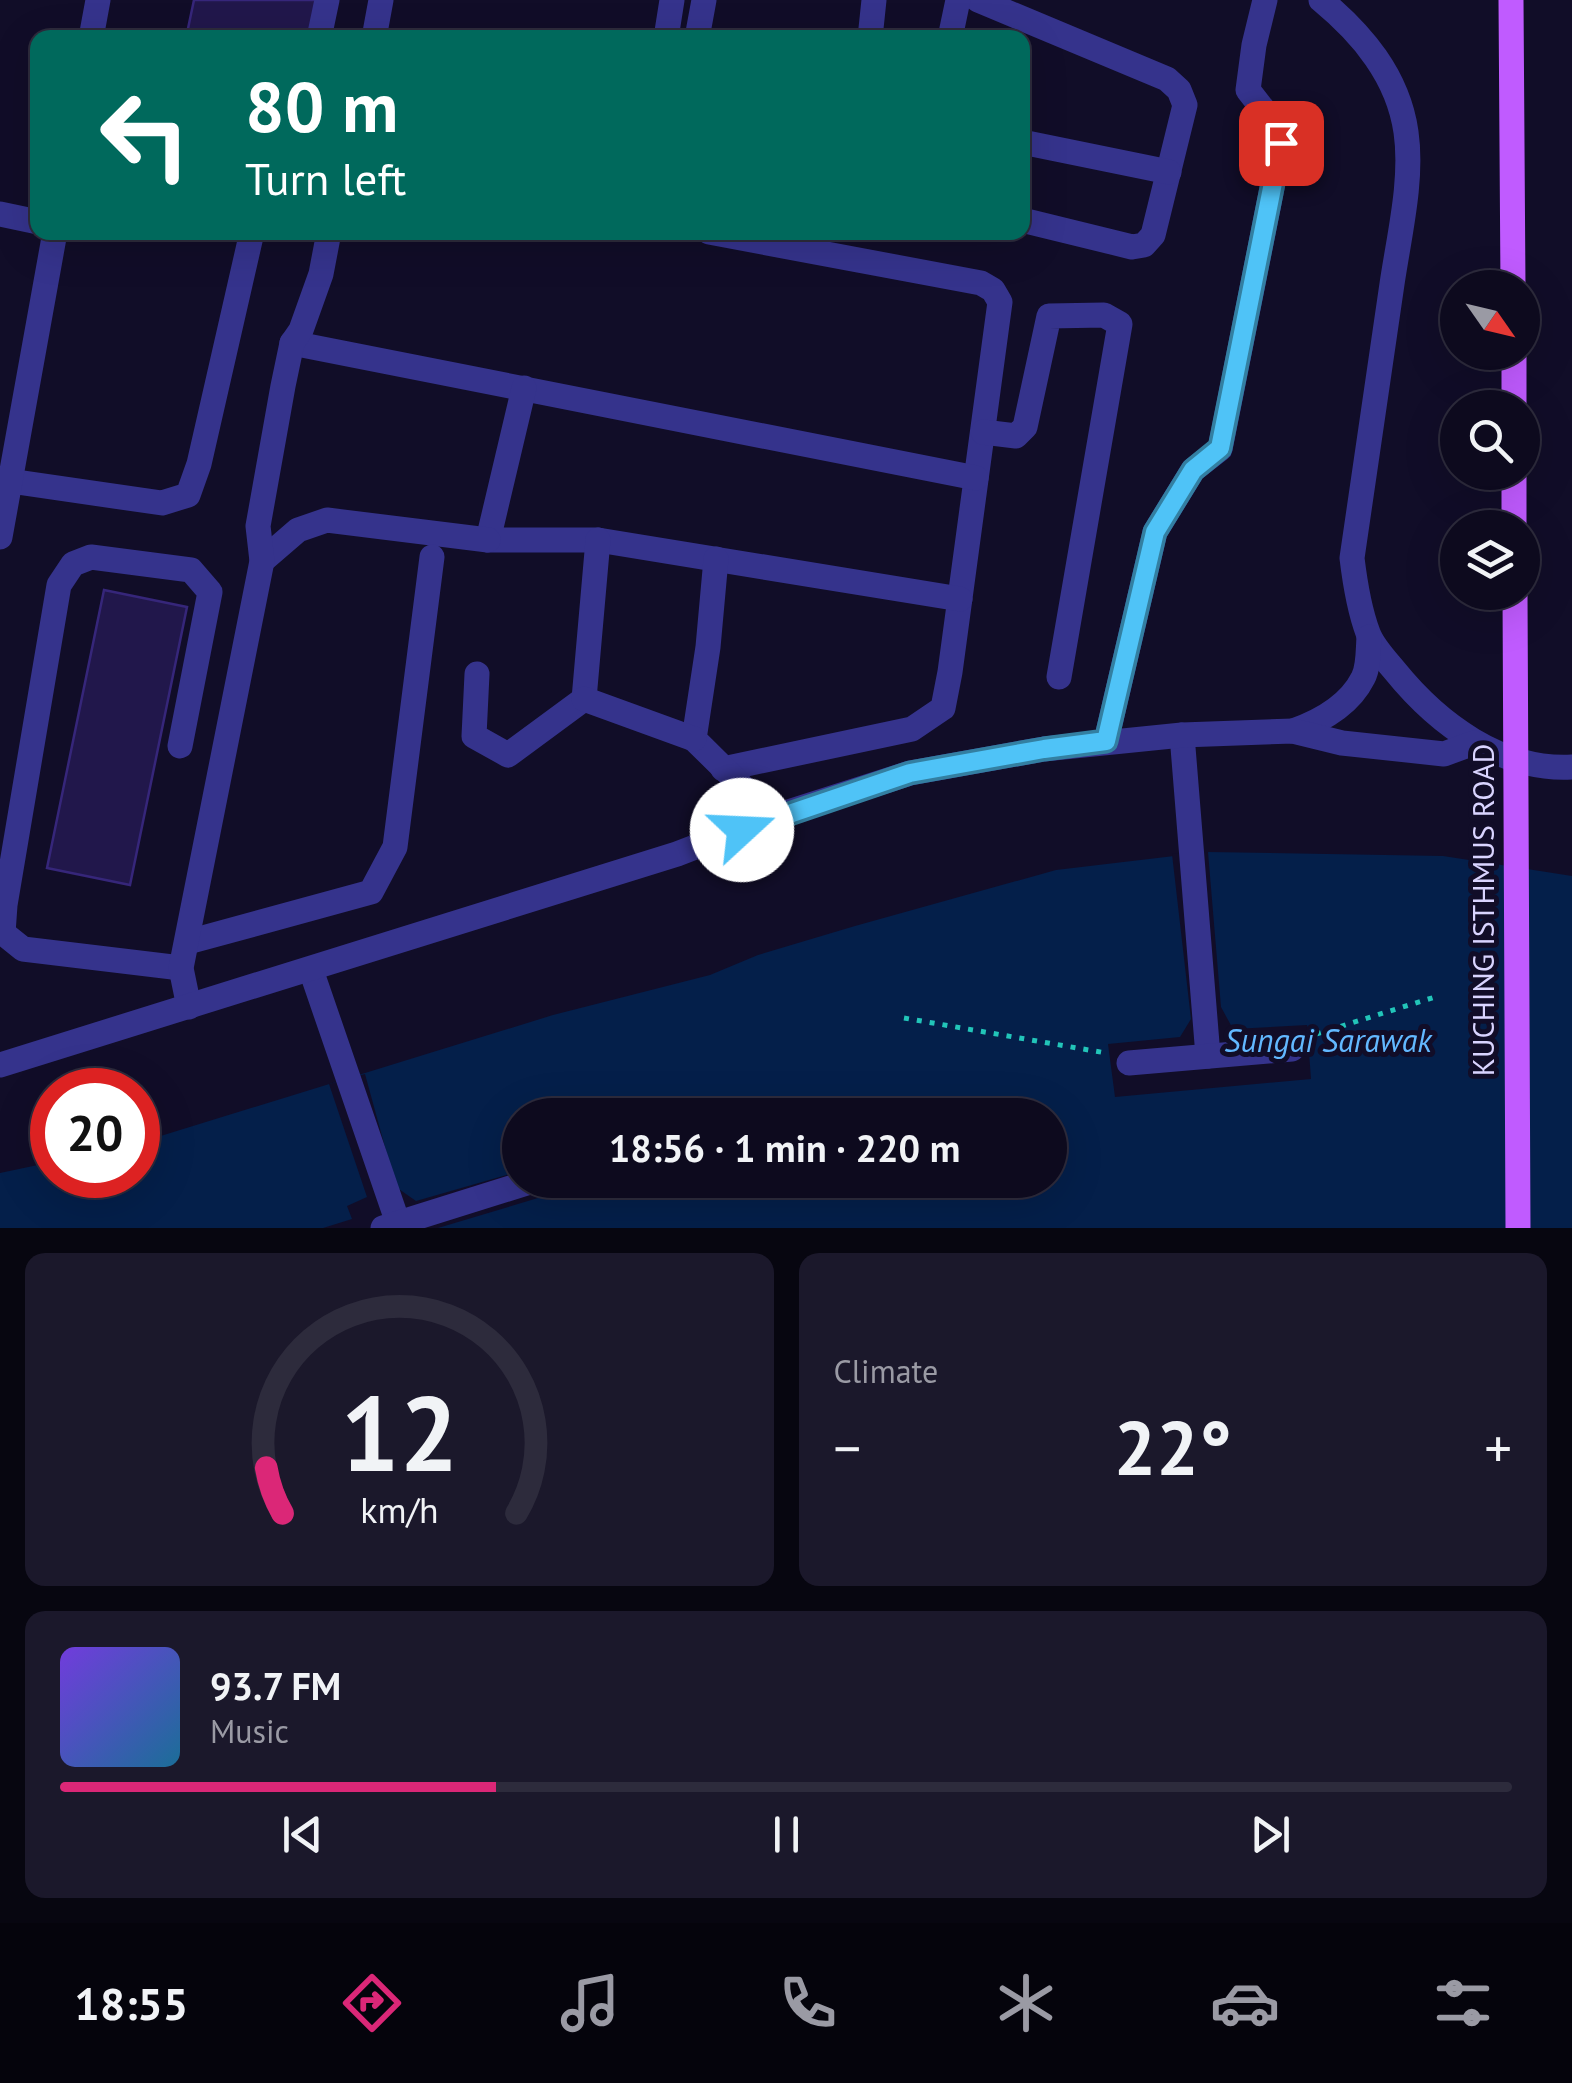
<!DOCTYPE html>
<html lang="en">
<head>
<meta charset="utf-8">
<style>
  :root { --surface:#0d0a1e; --page:#1b182b; --text:#f1f3f6; --muted:#9a9aa4; --line:#2d2b3c; --accent:#db2777 }
  body { margin:0; font-family:"PT Sans",sans-serif; background:var(--page); color:var(--text); height:100vh; display:flex; flex-direction:column; font-size:38px; white-space:nowrap }
  * { box-sizing:border-box; margin:0 }
  p { font-size:32px; color:var(--muted) }
  .icon { flex:none; width:55px; height:55px; fill:none; stroke:currentColor; stroke-width:2; stroke-linecap:round; stroke-linejoin:round }
  .map { position:relative; height:1228px; overflow:hidden }
  .sheet { display:flex; flex-direction:column; gap:25px; padding:25px; background:#070610; flex:1 }
  .sheet>* { flex:none }
  .hud { position:absolute; left:30px; top:30px; width:1000px; height:210px; border-radius:20px; box-shadow:0 10px 40px #0002,0 0 0 2px var(--line); background:#00695c; color:#fff; overflow:hidden }
  .needle { width:65px; rotate:124deg }
  .controls { position:absolute; left:1440px; top:270px; display:grid; gap:20px }
  .controls a { display:grid; place-items:center; width:100px; height:100px; border-radius:50%; background:var(--surface); box-shadow:0 10px 40px #0002,0 0 0 2px var(--line); font-size:50px }
  .speed { position:absolute; left:30px; top:1068px; display:flex; gap:20px; font-size:50px; font-weight:700; text-align:center }
  .speed>* { display:grid; place-content:center; width:130px; height:130px; border-radius:50%; background:var(--surface); box-shadow:0 10px 40px #0002,0 0 0 2px var(--line); line-height:1 }
  .speed .limit { border:15px solid #d22; background:#fff; color:#111 }
  .pin { position:absolute; display:grid; place-items:center; width:85px; height:85px; color:#fff; margin:-42px; border-radius:20px; box-shadow:0 5px 15px #0006 }
  .me { position:absolute; width:110px; margin:-55px; rotate:70deg; stroke-linejoin:round; filter:drop-shadow(0 0 8px #0008) }
  .turn { display:flex; align-items:center; gap:35px; height:210px; padding:0 50px; font-size:45px }
  .turn .icon { width:130px; height:130px; stroke-width:2.5 }
  .turn b { display:block; font-size:70px; line-height:85px }
  .big { font-size:75px; font-weight:700; line-height:1.1 }
  .sheet .widget { flex:1; display:flex; flex-direction:column; justify-content:center; gap:15px; min-width:0; padding:0 35px; border-radius:20px; background:var(--page) }
  .sheet .dial { align-items:center; gap:0 }
  .dial svg { height:260px; overflow:visible; fill:none; stroke:var(--line); stroke-width:7; stroke-linecap:round; text-anchor:middle }
  .dial text { fill:var(--text); stroke:none }
  .song { display:flex; align-items:center; gap:30px }
  .cover { width:120px; height:120px; border-radius:15px; background:linear-gradient(135deg,hsl(260 70% 55%),hsl(200 70% 35%)) }
  .played { height:10px; border-radius:5px; background:linear-gradient(90deg,var(--accent) 30%,var(--line) 30%) }
  .keys { display:flex; justify-content:space-around; direction:ltr }
  .heat { display:flex; justify-content:space-between; align-items:center; font-size:55px; direction:ltr }
  .sheet .tiles { flex:1; display:grid; gap:25px; grid-template-columns:1fr 1fr }
  .widget:last-child { grid-column:span 2 }
  .trip { position:absolute; left:502px; top:1098px; width:565px; height:100px; border-radius:50px; background:var(--surface); box-shadow:0 10px 40px #0002,0 0 0 2px var(--line); font-weight:700; line-height:100px; text-align:center }
  .menu { display:flex; height:160px; justify-content:space-around; align-items:center; background:#05040c; color:var(--muted) }
  .menu .icon { width:70px; height:70px }
  .menu .on { color:var(--accent) }
  .menu b { font-size:45px; color:var(--text) }
  .map>svg:first-child { display:block }
  .water { fill:#041f4a; fill-rule:evenodd }
  .pier { fill:#110d28 }
  .building { fill:#21174b; stroke:#36267a; stroke-width:2.5 }
  .lines { fill:none; stroke-linecap:round; stroke-linejoin:round }
  .path { stroke:#22c5b9; stroke-width:5; stroke-dasharray:5 8; stroke-linecap:butt }
  .minor { stroke:#35338c; stroke-width:25 }
  .major { stroke:#c05bff; stroke-width:25 }
  .major-bridge { stroke:#c05bff; stroke-width:25 }
  .route-casing { stroke:#337fa1; stroke-width:25 }
  .route { stroke:#4fc3f7; stroke-width:18 }
  .labels { text-anchor:middle; stroke-width:10; stroke-linejoin:round; paint-order:stroke }
  .street-label { font-size:30px; fill:#d9d4ff; stroke:#110d28 }
  .water-label { font-size:32px; font-style:italic; fill:#62b8ff; stroke:#110d28 }
</style>
</head>
<body>
<div class="map">
<svg width="1572" height="1228" viewBox="0 0 1572 1228">
  <rect width="100%" height="100%" fill="#110d28"/>
  <!-- water -->
  <path class="water" d="M 1208,852 L 1443,856 L 1572,876 L 1572,1228 L 0,1228 L 0,1173 L 52,1162 L 52,1175 L 138,1175 L 138,1143 L 553,1015 L 710,975 L 758,955 L 855,926 L 1056,870 ZM 520,1115 L 1050,1115 L 1050,1180 L 520,1180 Z"/>
  <!-- pier -->
  <g class="pier">
    <polygon points="1208,852 1221,1007 1233,1029 1307,1025 1311,1079 1115,1097 1108,1044 1180,1037 1191,1019 1172,854"/>
    <polygon points="365,1074 396,1187 416,1201 520,1171 520,1180 598,1180 438,1228 323,1228 352,1219 347,1206 367,1197 329,1084"/>
  </g>
  <!-- building -->
  <g class="building">
    <polygon points="194,0 322,0 315,38 186,38"/>
    <polygon points="104,590 187,607 130,885 47,868"/>
  </g>
  <g class="lines">
    <!-- path -->
    <g class="path">
      <polyline points="904,1018 1106,1053"/>
      <polyline points="1316,1034 1435,997"/>
    </g>
    <!-- minor -->
    <g class="minor">
      <polyline points="978,0 1167,79 1179,90 1185,105 1153,235 1144,245 1132,247 1022,220"/>
      <path d="M 1321,0 C 1362,34 1398,76 1406,132 C 1413,180 1399,236 1392,284 C 1379,375 1365,466 1352,558 C 1355,583 1359,609 1368,633 C 1373,647 1386,660 1395,671 C 1438,724 1501,771 1572,767"/>
      <polyline points="91,38 98,0"/>
      <polyline points="319,38 327,0"/>
      <polyline points="374,38 381,0"/>
      <polyline points="666,38 672,0"/>
      <polyline points="697,38 704,0"/>
      <polyline points="870,38 874,0"/>
      <polyline points="950,38 958,0"/>
      <polyline points="1022,142 1169,172"/>
      <polyline points="0,214 38,222"/>
      <polyline points="709,232 981,283 993,290 1000,302 950,672 943,708 912,729 723,769"/>
      <polyline points="292,343 976,478"/>
      <polyline points="524,388 488,540 598,540 960,599"/>
      <polyline points="983,432 1016,436 1025,427 1049,316 1104,315 1120,324 1059,677"/>
      <polyline points="10,481 162,503 188,495 199,464 252,232"/>
      <polyline points="0,537 55,232"/>
      <polyline points="716,559 708,647 694,739 773,817"/>
      <polyline points="262,561 298,530 327,520 488,540"/>
      <polyline points="477,674 474,736 508,755 584,699 598,540"/>
      <polyline points="584,699 694,739"/>
      <path d="M 1293,731 C 1321,721 1349,706 1363,678 C 1369,667 1368,649 1369,637"/>
      <polyline points="1182,735 1208,1056"/>
      <polyline points="1106,741 1155,532 1193,470 1220,449 1281,143 1266,113 1248,90 1254,45 1265,0"/>
      <polyline points="180,746 210,592 191,570 91,557 73,564 59,585 5,905 3,933 23,949 181,968"/>
      <polyline points="188,942 371,892 395,847 432,557"/>
      <polyline points="311,970 398,1223"/>
      <polyline points="189,1007 181,968 262,561 258,526 283,386 292,343 301,330 321,274 329,232"/>
      <polyline points="1129,1063 1292,1049"/>
      <polyline points="0,1065 677,854 773,817 910,773 1044,749 1182,735 1293,731 1342,743 1444,754 1474,743"/>
      <polyline points="383,1228 536,1180"/>
    </g>
    <!-- major -->
    <g class="major">
      <polyline points="1511,0 1513,288"/>
      <polyline points="1514,352 1514,408"/>
      <polyline points="1514,472 1514,528"/>
    </g>
    <!-- major-bridge -->
    <polyline class="major-bridge" points="1515,592 1518,1228"/>
  </g>
  <g class="lines">
    <defs>
      <polyline id="route" points="742,830 910,773 1044,749 1106,741 1155,532 1193,470 1220,448 1281,143"/>
    </defs>
    <!-- route casing -->
    <use href="#route" class="route-casing"/>
    <!-- route -->
    <use href="#route" class="route"/>
  </g>
  <g class="labels">
    <!-- street labels -->
    <g class="street-label">
      <text transform="translate(1484 910) rotate(-90)" y="10">KUCHING ISTHMUS ROAD</text>
    </g>
    <!-- water labels -->
    <g class="water-label">
      <text x="1328" y="1052">Sungai Sarawak</text>
    </g>
  </g>
</svg>
<div class="controls">
<a><svg class="needle" viewBox="-14 -14 28 28"><path d="M0-13l5 13h-10z" fill="#e53935"/><path d="M0 13l5-13h-10z" fill="#9a9aa4"/></svg></a>
<a><svg class="icon" aria-label="search" viewBox="0 0 24 24"><circle cx="10" cy="10" r="6"/><path d="M15 15l6 6"/></svg></a>
<a><svg class="icon" aria-label="layers" viewBox="0 0 24 24"><path d="M12 4l9 5-9 5-9-5zM3 14l9 5 9-5"/></svg></a>
</div>
<div class="speed"><div class="limit">20</div></div>
<div class="pin" style="left:1281px;top:143px;background:#d93025"><svg class="icon" aria-label="arrive" viewBox="0 0 24 24"><path d="M6 21V4h12l-3 4 3 4H6"/></svg></div>
<svg class="me" style="left:742px;top:830px" viewBox="-20 -20 40 40"><circle r="19" fill="#fff"/><path d="M0-13L10 11 0 6-10 11z" fill="#4fc3f7"/></svg>
<div class="trip">18:56 · 1 min · 220 m</div>
<div class="hud">
<div class="turn"><svg class="icon" aria-label="left" viewBox="0 0 24 24"><path d="M17 20v-9H6M10 6l-5 5 5 5"/></svg><div><b>80 m</b>Turn left</div></div>
</div>
</div>
<section class="sheet">
<div class="tiles">
<div class="widget dial"><svg viewBox="0 0 100 80">
<path d="M14 69A42 42 0 1 1 86 69"/>
<path d="M14 69A42 42 0 0 1 9 55" stroke="#db2777"/>
<text x="50" y="56" font-size="32" font-weight="700">12</text>
<text x="50" y="72" font-size="11">km/h</text>
</svg></div>
<div class="widget"><p>Climate</p>
<div class="heat"><a>−</a><b class="big">22°</b><a>+</a></div>
</div>
<div class="widget">
<div class="song"><i class="cover"></i><div><b>93.7 FM</b><p>Music</p></div></div>
<div class="played"></div>
<div class="keys"><svg class="icon" aria-label="previous" viewBox="0 0 24 24"><path d="M18 5L8 12l10 7zM5 5v14"/></svg><svg class="icon" aria-label="pause" viewBox="0 0 24 24"><path d="M8 5v14M16 5v14"/></svg><svg class="icon" aria-label="next" viewBox="0 0 24 24"><path d="M6 5l10 7-10 7zM19 5v14"/></svg></div>
</div>
</div>
</section>
<nav class="menu">
<b>18:55</b>
<svg class="icon on" aria-label="directions" viewBox="0 0 24 24"><path d="M12 3l9 9-9 9-9-9zM9 14v-3h6M13 9l2 2-2 2"/></svg>
<svg class="icon" aria-label="music" viewBox="0 0 24 24"><path d="M9 18V5l10-2v13"/><circle cx="6" cy="18" r="3"/><circle cx="16" cy="16" r="3"/></svg>
<svg class="icon" aria-label="phone" viewBox="0 0 24 24"><path d="M5 4h4l2 5-3 2q2 4 5 5l2-3 5 2v4C11 20 4 13 5 4z"/></svg>
<svg class="icon" aria-label="climate" viewBox="0 0 24 24"><path d="M12 3v18M4 7l16 10M4 17L20 7"/></svg>
<svg class="icon" aria-label="car" viewBox="0 0 24 24"><path d="M5 17H2v-5l4-1 3-4h7l3 4 3 1v5h-3M9 17h6M6 11h13"/><circle cx="7" cy="17" r="2"/><circle cx="17" cy="17" r="2"/></svg>
<svg class="icon" aria-label="filters" viewBox="0 0 24 24"><path d="M4 7h16M4 17h16"/><circle cx="9" cy="7" r="2"/><circle cx="15" cy="17" r="2"/></svg>
</nav>
</body>
</html>
